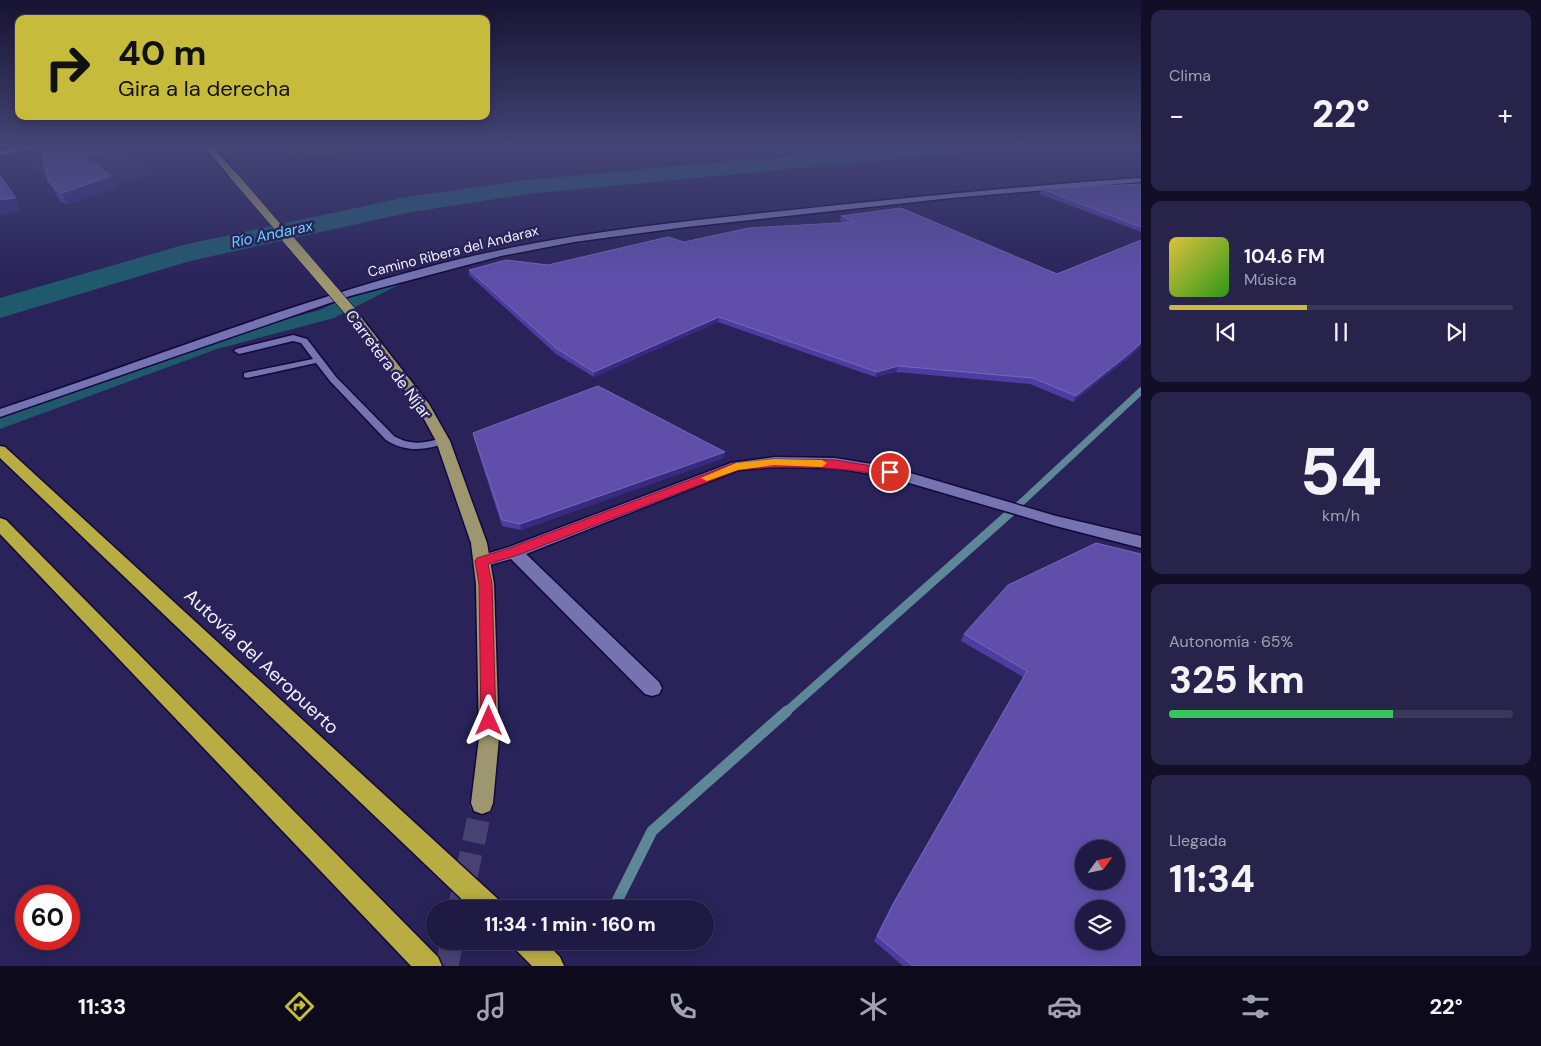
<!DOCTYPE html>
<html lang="es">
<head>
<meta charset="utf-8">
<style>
  :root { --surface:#1f1a43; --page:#27234a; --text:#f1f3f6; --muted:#a1a1b2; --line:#3c385c; --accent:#c7bb3b }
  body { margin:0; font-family:"DM Sans",sans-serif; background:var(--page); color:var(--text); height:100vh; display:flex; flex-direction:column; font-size:19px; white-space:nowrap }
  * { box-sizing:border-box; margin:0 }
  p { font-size:16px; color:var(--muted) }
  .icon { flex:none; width:28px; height:28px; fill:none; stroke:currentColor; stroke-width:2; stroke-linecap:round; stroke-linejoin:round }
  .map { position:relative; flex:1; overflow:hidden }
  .sheet { display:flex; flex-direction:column; gap:10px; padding:10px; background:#110e25; width:400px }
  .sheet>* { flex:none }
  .hud { position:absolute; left:15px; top:15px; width:475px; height:105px; border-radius:10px; box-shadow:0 2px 12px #0003,0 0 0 1px var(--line); background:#c7bb3b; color:#111; overflow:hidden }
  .needle { width:32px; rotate:57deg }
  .fabs { position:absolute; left:1075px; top:840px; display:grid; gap:10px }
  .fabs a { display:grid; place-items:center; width:50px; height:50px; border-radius:50%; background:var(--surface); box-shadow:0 2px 12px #0003,0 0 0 1px var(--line); font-size:25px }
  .speed { position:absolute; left:15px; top:885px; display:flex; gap:10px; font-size:25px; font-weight:700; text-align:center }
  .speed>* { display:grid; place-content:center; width:65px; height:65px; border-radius:50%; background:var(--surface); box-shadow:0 2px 12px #0003,0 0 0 1px var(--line); line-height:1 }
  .speed .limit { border:8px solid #d22; background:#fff; color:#111 }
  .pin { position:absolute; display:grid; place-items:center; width:42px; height:42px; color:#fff; margin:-21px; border:2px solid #fff; border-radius:50%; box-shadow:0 1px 5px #0007 }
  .me { position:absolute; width:55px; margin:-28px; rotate:0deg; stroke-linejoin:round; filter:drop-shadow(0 0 4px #0008) }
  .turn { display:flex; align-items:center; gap:18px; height:105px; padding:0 20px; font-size:22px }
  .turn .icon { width:65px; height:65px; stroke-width:2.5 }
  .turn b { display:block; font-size:35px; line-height:42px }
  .big { font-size:38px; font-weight:800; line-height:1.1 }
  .sheet .widget { flex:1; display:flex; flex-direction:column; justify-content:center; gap:8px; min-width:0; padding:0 18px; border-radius:10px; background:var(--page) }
  .sheet .dial { align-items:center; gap:0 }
  .dial b { font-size:65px; line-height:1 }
  .song { display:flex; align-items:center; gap:15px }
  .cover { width:60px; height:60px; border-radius:8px; background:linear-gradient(135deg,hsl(50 70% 55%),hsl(110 70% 35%)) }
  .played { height:5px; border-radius:2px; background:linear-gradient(90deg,var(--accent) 40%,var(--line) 40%) }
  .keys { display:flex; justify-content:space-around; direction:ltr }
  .heat { display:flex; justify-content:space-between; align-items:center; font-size:28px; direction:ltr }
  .charge { height:8px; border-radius:4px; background:linear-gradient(90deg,#34c759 65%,var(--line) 0) }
  .trip { position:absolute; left:426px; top:900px; width:288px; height:50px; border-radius:25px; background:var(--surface); box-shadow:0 2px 12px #0003,0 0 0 1px var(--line); font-weight:800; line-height:50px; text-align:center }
  .tab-bar { display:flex; height:80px; justify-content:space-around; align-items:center; background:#0c0a1b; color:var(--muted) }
  .tab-bar .icon { width:35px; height:35px }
  .tab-bar .active { color:var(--accent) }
  .tab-bar b { font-size:22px; color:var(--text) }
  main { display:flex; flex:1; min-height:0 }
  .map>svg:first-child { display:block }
  .built { fill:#322c68 }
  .green { fill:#6c2e0f }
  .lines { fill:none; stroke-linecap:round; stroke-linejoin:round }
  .stream-far2 { stroke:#5e8798; stroke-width:7 }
  .stream-far1 { stroke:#5e8798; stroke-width:9 }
  .stream { stroke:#5e8798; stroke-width:11 }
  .canal { fill:#20596c; fill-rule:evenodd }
  .river { fill:#20596c; fill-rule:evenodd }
  .primary-tunnel { stroke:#474272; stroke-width:23; stroke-dasharray:23 11; stroke-linecap:butt }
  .lane-casing { stroke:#13073c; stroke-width:3 }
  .street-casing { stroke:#13073c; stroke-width:3 }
  .primary-casing { stroke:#13073c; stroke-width:3 }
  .highway-casing { stroke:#13073c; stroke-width:3 }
  .lane { fill:#7574b1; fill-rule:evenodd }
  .street { fill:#7574b1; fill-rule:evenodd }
  .primary { fill:#9d966e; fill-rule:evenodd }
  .highway { fill:#b8ad42; fill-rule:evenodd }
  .primary-bridge-far1-casing { stroke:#13073c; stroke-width:9; stroke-linecap:butt }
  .primary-bridge-casing { stroke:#13073c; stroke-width:12; stroke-linecap:butt }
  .primary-bridge-far1 { stroke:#9d966e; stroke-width:8 }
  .primary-bridge { stroke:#9d966e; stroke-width:11 }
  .wall { fill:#4d3ca1 }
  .shaded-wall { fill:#372a80 }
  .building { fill:#5f4fab; stroke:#7668b8; fill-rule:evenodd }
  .route { fill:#e11d48; stroke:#92132f }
  .slow { fill:#f59e0b }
  .labels { text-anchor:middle; stroke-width:5; stroke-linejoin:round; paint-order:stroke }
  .far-street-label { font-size:14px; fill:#f0f1ff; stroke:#292359 }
  .far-water-label { font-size:15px; font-style:italic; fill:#63d6fe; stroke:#292359 }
  .street-label { font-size:16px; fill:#f0f1ff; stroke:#292359 }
  .near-street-label { font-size:19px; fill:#f0f1ff; stroke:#292359 }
</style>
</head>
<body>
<main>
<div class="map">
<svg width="1141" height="966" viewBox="0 0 1141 966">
  <rect width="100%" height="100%" fill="#292359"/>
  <!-- built -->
  <polygon class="built" points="69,146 136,146 151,174 112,185 73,178 48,184 24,153"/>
  <!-- green -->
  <polygon class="green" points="276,146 346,146 352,150 296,159"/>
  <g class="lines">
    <!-- stream-far2 -->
    <polyline class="stream-far2" points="1009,514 1141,391"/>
    <!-- stream-far1 -->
    <polyline class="stream-far1" points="786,712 1010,513"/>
    <!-- stream -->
    <polyline class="stream" points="613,909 652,831 787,711"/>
    <!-- canal -->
    <polygon class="canal" points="398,273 404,274 407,278 404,282 334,318 217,349 0,429 0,414 203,341 320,310"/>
    <!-- river -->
    <polygon class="river" points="898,146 979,146 976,151 968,152 526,194 407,213 190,261 0,318 0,298 183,245 407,197 526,180"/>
    <!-- primary-tunnel -->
    <g class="primary-tunnel">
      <polyline points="459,909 482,803"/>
      <polyline points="447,966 452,941"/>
    </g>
    <defs>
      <path id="lane" d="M 293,335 L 307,339 L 336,377 L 394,436 C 411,446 425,443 443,438 L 447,439 L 448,441 L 447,443 C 426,450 406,453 386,440 L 330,381 L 316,363 L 247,378 L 244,377 L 244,373 L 313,359 L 301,343 L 293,341 L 239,354 L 234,351 L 236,349 Z"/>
      <g id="street">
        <path d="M 1141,178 L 1141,182 L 951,198 L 686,227 L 574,242 L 501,256 L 350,296 L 0,417 L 0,409 C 154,358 306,296 464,258 C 565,234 669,223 772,212 C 895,199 1018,186 1141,178 Z"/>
        <polygon points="775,457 835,458 890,467 1056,516 1141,536 1141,548 1056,526 889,477 835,468 775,467 738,470 526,554 659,682 662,688 659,694 652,696 645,694 511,559 482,567 476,565 474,561 476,557 509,547 731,463"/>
      </g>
      <g id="primary">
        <polygon points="32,146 50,146 0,155 0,151"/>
        <polygon points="204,146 212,146 236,173 236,177 230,177"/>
        <polygon points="356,315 360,316 429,404 450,441 487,543 494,584 499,738 493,803 490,811 482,814 474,811 471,803 479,738 476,584 471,543 436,441 418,408 350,318"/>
      </g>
      <g id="highway">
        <polygon points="0,446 5,447 499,900 502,909 472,909 0,458"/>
        <polygon points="0,518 6,520 438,957 442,966 411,966 0,534"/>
        <polygon points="512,941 544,941 560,957 564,966 532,966 516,950"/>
      </g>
    </defs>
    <!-- lane casing -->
    <use href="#lane" class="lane-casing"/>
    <!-- street casing -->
    <use href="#street" class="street-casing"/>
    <!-- primary casing -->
    <use href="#primary" class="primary-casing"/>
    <!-- highway casing -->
    <use href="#highway" class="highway-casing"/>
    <!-- lane -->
    <use href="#lane" class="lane"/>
    <!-- street -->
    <use href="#street" class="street"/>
    <!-- primary -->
    <use href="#primary" class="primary"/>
    <!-- highway -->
    <use href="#highway" class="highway"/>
    <defs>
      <polyline id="primary-bridge-far1" points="233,175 289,240"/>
      <polyline id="primary-bridge" points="288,239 356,318"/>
    </defs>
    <!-- primary-bridge-far1 casing -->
    <use href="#primary-bridge-far1" class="primary-bridge-far1-casing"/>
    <!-- primary-bridge casing -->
    <use href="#primary-bridge" class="primary-bridge-casing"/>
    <!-- primary-bridge-far1 -->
    <use href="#primary-bridge-far1" class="primary-bridge-far1"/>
    <!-- primary-bridge -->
    <use href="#primary-bridge" class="primary-bridge"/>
  </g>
  <!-- wall -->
  <g class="wall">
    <polygon points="40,146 133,158 96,164 116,188 67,205 60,201 54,191 48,180"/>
    <polygon points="1141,184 1141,232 1040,194 1042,189"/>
    <polygon points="841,216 1057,274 1141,240 1141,346 1127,359 1073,402 1030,384 896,372 875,377 718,322 594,377 556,354 469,275 469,270 548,265 684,242 844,223 840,221"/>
    <polygon points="473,433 724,458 521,530 502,526 474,439"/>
    <polygon points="1141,554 1141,966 903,966 874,941 891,906 1023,677 961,641 964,634"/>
  </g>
  <!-- shaded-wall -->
  <g class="shaded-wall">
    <polygon points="129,148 133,158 88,166 84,155"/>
    <polygon points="111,176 116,188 67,205 62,193"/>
    <polygon points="16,198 22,211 0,215 0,200"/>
    <polygon points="719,317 718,322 594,377 594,372"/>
    <polygon points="1141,343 1141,346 1127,359 1073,402 1076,396"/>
    <polygon points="898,366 896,372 875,377 877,372"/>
    <polygon points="725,452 724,458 521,530 520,524"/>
  </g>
  <!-- building -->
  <g class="building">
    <polygon points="40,146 128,146 129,148 84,155 111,176 62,193 55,189 48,180"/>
    <polygon points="0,176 16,198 0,200"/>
    <polygon points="1141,184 1141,227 1042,189"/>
    <polygon points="901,208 1057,274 1141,240 1141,343 1130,353 1076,396 1033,378 898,366 877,372 719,317 594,372 556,348 469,270 506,260 548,265 668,237 684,242 749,228 855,222 841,216"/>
    <polygon points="598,386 725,452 520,524 502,520 473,433"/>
    <path d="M 1096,543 L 1141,554 L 1141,966 L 913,966 L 877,936 L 895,901 L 1027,671 L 964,634 L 1008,585 ZM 1084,849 L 1116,849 L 1116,881 L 1084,881 ZM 1084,909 L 1116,909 L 1116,941 L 1084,941 Z"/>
  </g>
  <!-- sky -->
  <linearGradient id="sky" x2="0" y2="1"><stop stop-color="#171331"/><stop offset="0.52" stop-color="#434576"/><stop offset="1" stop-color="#434576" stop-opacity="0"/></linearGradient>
  <rect width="1141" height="281" fill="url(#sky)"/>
  <!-- route -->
  <path class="route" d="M 774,459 L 835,460 L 890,469 L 895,472 L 890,476 C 836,467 792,464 738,470 L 518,555 L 488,564 L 492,584 L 496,721 L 494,726 L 489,728 L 483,726 L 481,721 L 479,584 L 475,561 L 477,558 L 510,548 L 732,464 Z"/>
  <!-- slow -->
  <polygon class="slow" points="774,459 822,460 827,463 822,467 774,465 738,470 707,481 701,478 736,463"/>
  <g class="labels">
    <!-- far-street labels -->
    <g class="far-street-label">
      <text transform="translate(453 251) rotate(-14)" y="5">Camino Ribera del Andarax</text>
    </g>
    <!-- far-water labels -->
    <g class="far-water-label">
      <text transform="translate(272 234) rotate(-12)" y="5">Río Andarax</text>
    </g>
    <!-- street labels -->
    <g class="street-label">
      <text transform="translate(389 364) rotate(53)" y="6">Carretera de Níjar</text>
    </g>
    <!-- near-street labels -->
    <g class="near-street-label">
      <text transform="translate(262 661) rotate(43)" y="7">Autovía del Aeropuerto</text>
    </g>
  </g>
</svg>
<div class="fabs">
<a><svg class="needle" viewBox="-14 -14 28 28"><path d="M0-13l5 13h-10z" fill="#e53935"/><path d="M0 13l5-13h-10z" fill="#a1a1b2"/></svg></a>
<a><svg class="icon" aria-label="layers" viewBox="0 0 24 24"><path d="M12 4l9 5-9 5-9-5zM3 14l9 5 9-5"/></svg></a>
</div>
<div class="speed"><div class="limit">60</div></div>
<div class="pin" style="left:890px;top:472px;background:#d93025"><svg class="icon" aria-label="arrive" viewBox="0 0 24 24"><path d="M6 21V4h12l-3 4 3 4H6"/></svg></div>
<svg class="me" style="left:489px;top:721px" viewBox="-20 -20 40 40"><path d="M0-17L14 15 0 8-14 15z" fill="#e11d48" stroke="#fff" stroke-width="4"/></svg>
<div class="trip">11:34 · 1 min · 160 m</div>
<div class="hud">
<div class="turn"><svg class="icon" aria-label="right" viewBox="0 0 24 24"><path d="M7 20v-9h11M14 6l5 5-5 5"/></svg><div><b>40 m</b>Gira a la derecha</div></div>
</div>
</div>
<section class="sheet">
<div class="widget"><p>Clima</p>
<div class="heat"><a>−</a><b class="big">22°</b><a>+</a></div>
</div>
<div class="widget">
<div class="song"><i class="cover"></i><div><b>104.6 FM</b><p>Música</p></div></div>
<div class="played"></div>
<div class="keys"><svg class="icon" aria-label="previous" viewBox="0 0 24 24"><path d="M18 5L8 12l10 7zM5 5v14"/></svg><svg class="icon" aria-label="pause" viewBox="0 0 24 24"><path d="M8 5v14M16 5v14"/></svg><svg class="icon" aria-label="next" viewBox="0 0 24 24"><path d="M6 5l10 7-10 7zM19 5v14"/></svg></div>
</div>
<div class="widget dial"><b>54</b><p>km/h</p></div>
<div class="widget"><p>Autonomía · 65%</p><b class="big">325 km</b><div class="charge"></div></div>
<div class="widget"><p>Llegada</p><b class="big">11:34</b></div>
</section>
</main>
<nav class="tab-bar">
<b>11:33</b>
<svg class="icon active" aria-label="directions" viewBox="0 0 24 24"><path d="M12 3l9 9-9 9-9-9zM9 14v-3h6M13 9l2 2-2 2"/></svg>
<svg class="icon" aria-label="music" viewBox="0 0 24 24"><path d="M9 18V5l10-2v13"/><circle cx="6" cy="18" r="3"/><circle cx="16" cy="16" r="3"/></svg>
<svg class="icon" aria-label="phone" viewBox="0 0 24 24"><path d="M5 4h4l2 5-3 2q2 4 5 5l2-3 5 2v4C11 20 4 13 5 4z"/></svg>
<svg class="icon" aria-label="climate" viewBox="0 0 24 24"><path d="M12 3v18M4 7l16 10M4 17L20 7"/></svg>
<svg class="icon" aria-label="car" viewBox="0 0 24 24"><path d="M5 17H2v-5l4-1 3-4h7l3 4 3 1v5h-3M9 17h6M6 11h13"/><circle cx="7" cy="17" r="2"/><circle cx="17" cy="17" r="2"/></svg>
<svg class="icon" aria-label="filters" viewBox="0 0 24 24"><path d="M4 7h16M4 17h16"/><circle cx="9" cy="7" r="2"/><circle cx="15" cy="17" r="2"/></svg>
<b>22°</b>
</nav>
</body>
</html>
